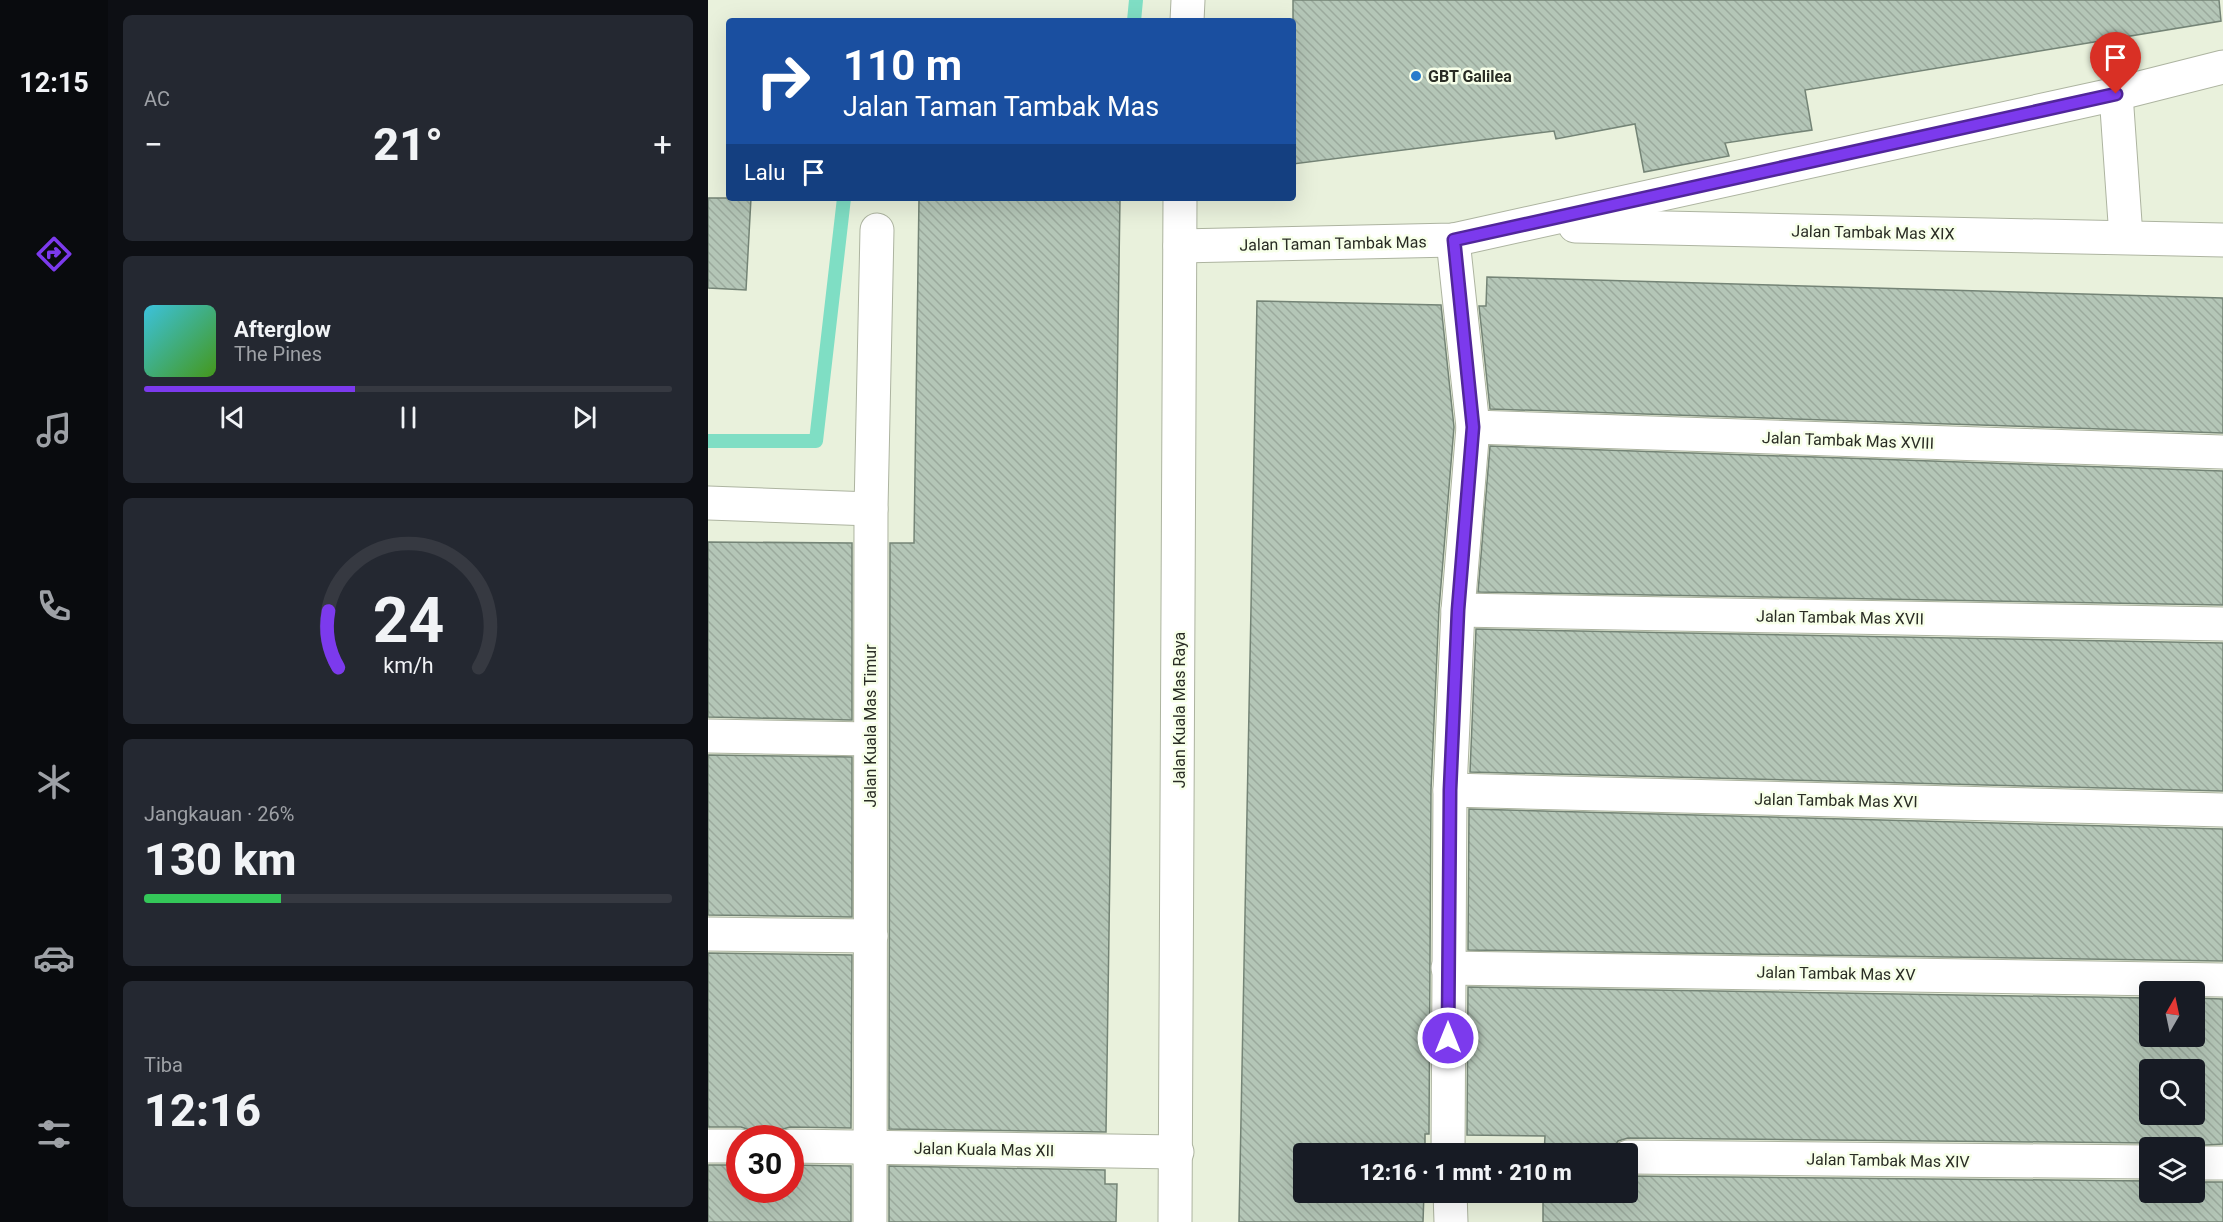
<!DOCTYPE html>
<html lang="id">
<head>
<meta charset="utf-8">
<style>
  :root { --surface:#171b24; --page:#242831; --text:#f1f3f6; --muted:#9ea1a6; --line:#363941; --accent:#7c3aed }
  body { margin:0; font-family:Roboto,sans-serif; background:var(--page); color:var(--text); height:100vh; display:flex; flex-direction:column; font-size:22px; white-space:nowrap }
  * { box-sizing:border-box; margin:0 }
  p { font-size:20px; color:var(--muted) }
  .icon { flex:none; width:33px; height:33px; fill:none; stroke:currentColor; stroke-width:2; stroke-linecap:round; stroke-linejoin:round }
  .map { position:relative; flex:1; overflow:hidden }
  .panel { display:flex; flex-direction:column; gap:15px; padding:15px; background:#0d0f14; width:600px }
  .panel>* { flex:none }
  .guide { position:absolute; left:18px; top:18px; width:570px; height:183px; border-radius:6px; box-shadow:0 6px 24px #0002; background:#1a4fa0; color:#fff; overflow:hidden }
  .needle { width:39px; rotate:9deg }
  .buttons { position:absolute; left:1431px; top:981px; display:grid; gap:12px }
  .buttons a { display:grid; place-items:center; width:66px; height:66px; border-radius:6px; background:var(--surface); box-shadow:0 6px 24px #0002; font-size:30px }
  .speed { position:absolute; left:18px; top:1125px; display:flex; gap:12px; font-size:30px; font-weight:700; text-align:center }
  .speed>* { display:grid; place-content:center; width:78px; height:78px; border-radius:50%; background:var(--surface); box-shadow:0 6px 24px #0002; line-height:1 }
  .speed .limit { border:9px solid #d22; background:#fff; color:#111 }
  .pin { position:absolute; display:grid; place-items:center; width:51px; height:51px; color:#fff; margin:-62px -26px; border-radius:50% 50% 50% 0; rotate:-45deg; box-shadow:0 0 6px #0007 }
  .pin .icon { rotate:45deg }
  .me { position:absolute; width:66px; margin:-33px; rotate:0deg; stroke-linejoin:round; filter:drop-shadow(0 0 4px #0008) }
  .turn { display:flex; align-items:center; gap:21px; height:126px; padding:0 18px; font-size:27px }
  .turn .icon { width:78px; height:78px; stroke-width:2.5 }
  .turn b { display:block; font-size:42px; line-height:51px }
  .then { display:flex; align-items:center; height:57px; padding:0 18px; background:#0003; gap:12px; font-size:22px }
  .big { font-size:45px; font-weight:800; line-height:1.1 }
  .panel .widget { flex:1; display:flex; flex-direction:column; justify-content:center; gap:9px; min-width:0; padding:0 21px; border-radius:9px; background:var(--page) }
  .panel .dial { align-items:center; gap:0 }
  .dial svg { height:156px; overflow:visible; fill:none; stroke:var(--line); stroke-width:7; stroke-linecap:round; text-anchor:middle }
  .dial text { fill:var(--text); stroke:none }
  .song { display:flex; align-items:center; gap:18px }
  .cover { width:72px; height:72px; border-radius:9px; background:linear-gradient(135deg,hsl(190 70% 55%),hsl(100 70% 35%)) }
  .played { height:6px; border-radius:3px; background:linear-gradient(90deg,var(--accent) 40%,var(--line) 40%) }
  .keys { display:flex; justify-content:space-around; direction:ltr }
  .heat { display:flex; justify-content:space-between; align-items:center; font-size:33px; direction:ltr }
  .charge { height:9px; border-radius:4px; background:linear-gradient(90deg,#34c759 26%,var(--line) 0) }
  .trip { position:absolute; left:585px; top:1143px; width:345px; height:60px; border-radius:6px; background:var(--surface); box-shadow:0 6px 24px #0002; font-weight:800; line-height:60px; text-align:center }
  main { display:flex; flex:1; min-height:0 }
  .tabs { display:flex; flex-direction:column; width:108px; justify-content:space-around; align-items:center; background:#090b0e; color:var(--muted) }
  .tabs .icon { width:42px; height:42px }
  .tabs .selected { color:var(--accent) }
  .tabs b { font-size:27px; color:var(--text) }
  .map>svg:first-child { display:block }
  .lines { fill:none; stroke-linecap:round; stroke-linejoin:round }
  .stream { stroke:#7fdec4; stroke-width:14 }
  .building { fill:url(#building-back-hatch); stroke:#748476; stroke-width:1.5; fill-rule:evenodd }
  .minor-casing { stroke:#adb4a0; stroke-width:35 }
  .minor { stroke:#fff; stroke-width:33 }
  .route-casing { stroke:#51269a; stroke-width:15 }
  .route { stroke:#7c3aed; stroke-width:10 }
  .poi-dot { fill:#277ccb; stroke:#f7ffe9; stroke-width:2 }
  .labels { text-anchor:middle; stroke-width:5; stroke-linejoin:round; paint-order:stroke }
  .poi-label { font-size:16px; font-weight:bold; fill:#292c24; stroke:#f7ffe9; text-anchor:start }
  .street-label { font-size:16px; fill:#292c24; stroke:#f7ffe9 }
</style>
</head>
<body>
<main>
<nav class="tabs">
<b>12:15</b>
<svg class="icon selected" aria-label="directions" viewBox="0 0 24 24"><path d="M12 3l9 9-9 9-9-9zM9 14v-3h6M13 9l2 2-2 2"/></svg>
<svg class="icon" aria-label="music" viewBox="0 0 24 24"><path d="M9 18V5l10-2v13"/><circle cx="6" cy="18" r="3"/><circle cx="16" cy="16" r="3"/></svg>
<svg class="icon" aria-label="phone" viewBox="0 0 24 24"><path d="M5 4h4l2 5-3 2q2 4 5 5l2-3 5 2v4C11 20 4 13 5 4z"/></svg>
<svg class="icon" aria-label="climate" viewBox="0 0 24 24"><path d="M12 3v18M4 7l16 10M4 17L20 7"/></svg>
<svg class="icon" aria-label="car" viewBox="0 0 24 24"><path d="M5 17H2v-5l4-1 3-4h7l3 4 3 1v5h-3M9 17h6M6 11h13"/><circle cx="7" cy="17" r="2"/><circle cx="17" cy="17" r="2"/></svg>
<svg class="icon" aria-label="filters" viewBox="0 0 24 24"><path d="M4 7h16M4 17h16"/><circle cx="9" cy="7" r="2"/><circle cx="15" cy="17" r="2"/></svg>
</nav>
<section class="panel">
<div class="widget"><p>AC</p>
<div class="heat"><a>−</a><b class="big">21°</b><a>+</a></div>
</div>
<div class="widget">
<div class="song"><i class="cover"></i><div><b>Afterglow</b><p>The Pines</p></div></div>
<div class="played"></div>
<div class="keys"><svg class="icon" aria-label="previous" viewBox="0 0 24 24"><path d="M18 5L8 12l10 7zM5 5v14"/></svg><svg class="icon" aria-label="pause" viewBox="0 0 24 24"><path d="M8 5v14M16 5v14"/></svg><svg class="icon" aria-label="next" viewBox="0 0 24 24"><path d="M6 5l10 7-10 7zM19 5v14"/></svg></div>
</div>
<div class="widget dial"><svg viewBox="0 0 100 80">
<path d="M14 69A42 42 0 1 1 86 69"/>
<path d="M14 69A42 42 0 0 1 9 40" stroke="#7c3aed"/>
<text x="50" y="56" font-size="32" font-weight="700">24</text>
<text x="50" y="72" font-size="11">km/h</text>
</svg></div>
<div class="widget"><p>Jangkauan · 26%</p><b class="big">130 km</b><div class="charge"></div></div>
<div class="widget"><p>Tiba</p><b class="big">12:16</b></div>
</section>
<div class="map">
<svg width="1515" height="1222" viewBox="0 0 1515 1222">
  <defs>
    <pattern id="building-back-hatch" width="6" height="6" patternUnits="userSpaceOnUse" patternTransform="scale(1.5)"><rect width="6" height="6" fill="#b4c6b7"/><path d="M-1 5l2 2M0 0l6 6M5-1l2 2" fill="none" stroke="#9baa9d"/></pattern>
  </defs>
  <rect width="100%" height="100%" fill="#e9f1dc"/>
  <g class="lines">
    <!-- stream -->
    <g class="stream">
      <polyline points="426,21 428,0"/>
      <polyline points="0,441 108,441 136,198"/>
    </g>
  </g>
  <!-- building -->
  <g class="building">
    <polygon points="585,0 1511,0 1513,21 1097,90 1104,130 1017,143 1021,156 936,172 927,124 848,139 846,131 585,164"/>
    <polygon points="0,198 43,198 38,290 0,288"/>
    <polygon points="211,198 412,198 398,1132 181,1129 182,543 206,543"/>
    <polygon points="779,277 1515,298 1515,433 782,409 771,306 778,306"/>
    <polygon points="549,301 733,305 746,427 731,609 723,790 721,1134 717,1134 717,1154 596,1154 596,1192 716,1192 715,1222 531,1222"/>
    <polygon points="782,446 1515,471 1515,605 770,592"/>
    <polygon points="0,542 144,543 144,720 0,717"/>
    <polygon points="768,629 1515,643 1515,791 762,772"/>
    <polygon points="0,755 144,757 144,917 0,915"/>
    <polygon points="761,809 1515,829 1515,961 760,950"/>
    <polygon points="0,953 144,955 143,1128 82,1127 72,1130 65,1138 49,1138 42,1130 33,1127 0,1127"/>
    <path d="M 760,987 L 1442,998 L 1442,1036 L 1486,1036 L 1486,998 L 1515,999 L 1515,1144 L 1453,1148 L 1442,1143 L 920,1138 L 910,1141 L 902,1154 L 836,1154 L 837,1136 L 759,1135 ZM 1442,1070 L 1486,1070 L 1486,1114 L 1442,1114 Z"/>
    <polygon points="0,1165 32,1165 32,1190 82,1190 82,1165 143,1166 143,1222 0,1222"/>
    <polygon points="181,1166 397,1170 397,1184 409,1184 408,1222 181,1222"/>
    <polygon points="920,1176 1442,1181 1442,1192 1486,1192 1486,1182 1515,1182 1515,1222 835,1222 835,1192 920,1192"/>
  </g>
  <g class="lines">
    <defs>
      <g id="minor">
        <polyline points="479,21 480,0"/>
        <polyline points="1408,94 1418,237"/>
        <polyline points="867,226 1515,240"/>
        <polyline points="472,246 745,240 1408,94 1515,67"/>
        <polyline points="765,427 1515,452"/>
        <polyline points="0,503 163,509"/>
        <polyline points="750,610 1515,624"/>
        <polyline points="0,736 162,739"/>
        <polyline points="742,790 1515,810"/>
        <polyline points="0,934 163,936"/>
        <polyline points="740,968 1515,980"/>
        <polyline points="0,1146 32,1146"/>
        <polyline points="82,1146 469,1152"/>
        <polyline points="740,1154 742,790 750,610 765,427 745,240"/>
        <polyline points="920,1157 1442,1162"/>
        <polyline points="1486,1163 1515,1163"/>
        <polyline points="742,1192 743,1222"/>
        <polyline points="162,1222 163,509 169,230"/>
        <polyline points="467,1222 472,198"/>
      </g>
    </defs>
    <!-- minor casing -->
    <use href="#minor" class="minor-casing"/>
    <!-- minor -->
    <use href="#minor" class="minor"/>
  </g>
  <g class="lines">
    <defs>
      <polyline id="route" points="740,1038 742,790 750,610 765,427 746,240 1408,94"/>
    </defs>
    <!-- route casing -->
    <use href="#route" class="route-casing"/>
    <!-- route -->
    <use href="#route" class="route"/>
  </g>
  <!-- markers -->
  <circle class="poi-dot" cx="708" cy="76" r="6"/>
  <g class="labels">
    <!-- poi labels -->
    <g class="poi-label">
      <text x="720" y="82">GBT Galilea</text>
    </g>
    <!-- street labels -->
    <g class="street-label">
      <text transform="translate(1165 232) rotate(1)" y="6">Jalan Tambak Mas XIX</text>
      <text transform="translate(625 243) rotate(-1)" y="6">Jalan Taman Tambak Mas</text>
      <text transform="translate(1140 440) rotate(2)" y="6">Jalan Tambak Mas XVIII</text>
      <text transform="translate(1132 617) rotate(1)" y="6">Jalan Tambak Mas XVII</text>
      <text transform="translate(471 710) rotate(-90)" y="6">Jalan Kuala Mas Raya</text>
      <text transform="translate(162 726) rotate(-90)" y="6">Jalan Kuala Mas Timur</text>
      <text transform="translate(1128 800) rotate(1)" y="6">Jalan Tambak Mas XVI</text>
      <text transform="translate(1128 973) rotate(1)" y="6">Jalan Tambak Mas XV</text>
      <text transform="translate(276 1149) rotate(1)" y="6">Jalan Kuala Mas XII</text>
      <text transform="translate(1180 1160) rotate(1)" y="6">Jalan Tambak Mas XIV</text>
    </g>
  </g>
</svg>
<div class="buttons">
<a><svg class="needle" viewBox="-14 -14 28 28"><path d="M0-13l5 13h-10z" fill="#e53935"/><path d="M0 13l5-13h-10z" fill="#9ea1a6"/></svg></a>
<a><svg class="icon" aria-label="search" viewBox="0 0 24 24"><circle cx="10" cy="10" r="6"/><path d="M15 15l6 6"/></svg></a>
<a><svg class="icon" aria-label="layers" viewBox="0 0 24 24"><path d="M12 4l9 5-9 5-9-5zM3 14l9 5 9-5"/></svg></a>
</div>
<div class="speed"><div class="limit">30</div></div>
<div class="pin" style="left:1408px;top:94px;background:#d93025"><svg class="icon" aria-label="arrive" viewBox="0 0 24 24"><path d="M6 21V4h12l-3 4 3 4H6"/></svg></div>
<svg class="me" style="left:740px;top:1038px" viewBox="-20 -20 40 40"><circle r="17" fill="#7c3aed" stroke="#fff" stroke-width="3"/><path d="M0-11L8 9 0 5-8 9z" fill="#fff"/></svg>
<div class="trip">12:16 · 1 mnt · 210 m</div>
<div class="guide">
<div class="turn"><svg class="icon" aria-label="right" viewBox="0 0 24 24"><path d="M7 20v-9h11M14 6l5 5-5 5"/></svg><div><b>110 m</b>Jalan Taman Tambak Mas</div></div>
<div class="then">Lalu<svg class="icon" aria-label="arrive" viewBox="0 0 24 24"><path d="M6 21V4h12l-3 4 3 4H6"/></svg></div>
</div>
</div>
</main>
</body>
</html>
